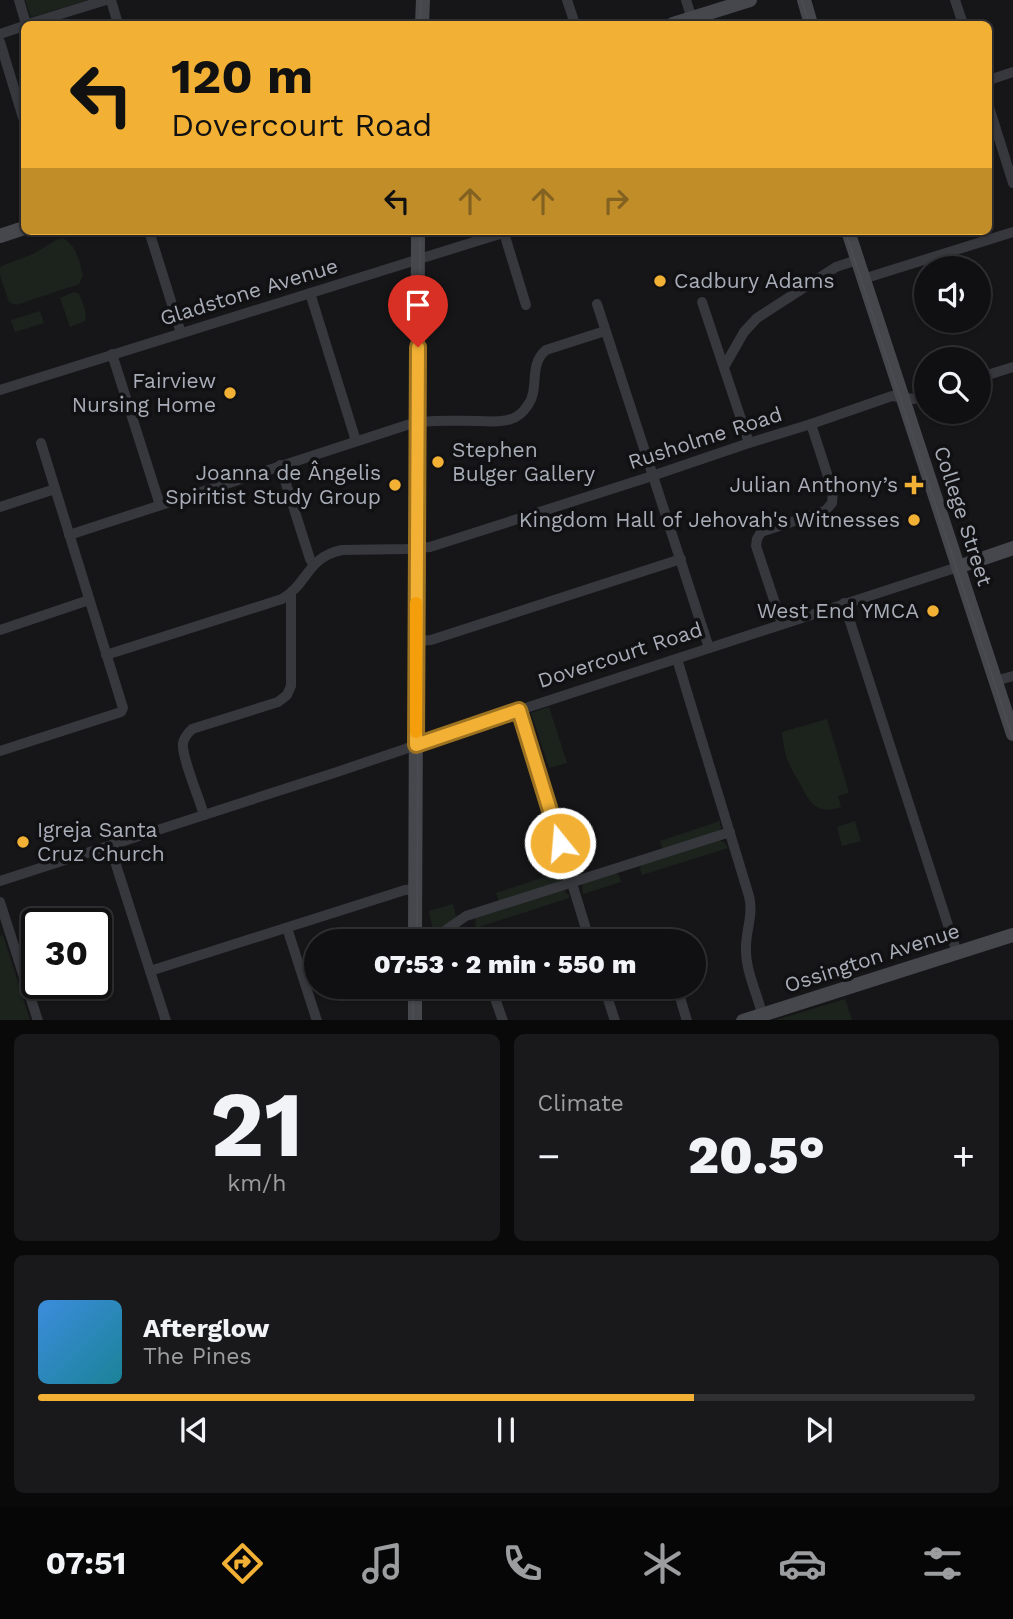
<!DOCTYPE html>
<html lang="en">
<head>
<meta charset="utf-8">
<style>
  :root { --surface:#101012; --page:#19191b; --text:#f1f3f6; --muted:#9c9d9f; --line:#303032; --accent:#f2b134 }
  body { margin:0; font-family:"Work Sans",sans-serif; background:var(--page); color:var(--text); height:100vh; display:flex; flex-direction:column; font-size:26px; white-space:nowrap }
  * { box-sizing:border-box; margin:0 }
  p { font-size:23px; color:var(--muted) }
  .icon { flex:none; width:38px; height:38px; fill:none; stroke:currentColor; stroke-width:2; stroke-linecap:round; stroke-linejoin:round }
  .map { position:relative; height:1020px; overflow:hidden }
  .drawer { display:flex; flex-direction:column; gap:14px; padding:14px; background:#09090a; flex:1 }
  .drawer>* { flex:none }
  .hud { position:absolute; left:21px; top:21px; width:971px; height:214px; border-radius:10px; box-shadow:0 2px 5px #0004,0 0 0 2px var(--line); background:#f2b134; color:#111; overflow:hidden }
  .tools { position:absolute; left:914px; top:256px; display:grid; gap:14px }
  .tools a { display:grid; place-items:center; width:77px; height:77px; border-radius:50%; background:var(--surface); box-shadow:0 2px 5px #0004,0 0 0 2px var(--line); font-size:35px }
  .speed { position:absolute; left:21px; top:908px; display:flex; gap:14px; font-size:35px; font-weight:700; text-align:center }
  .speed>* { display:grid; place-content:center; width:91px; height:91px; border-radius:50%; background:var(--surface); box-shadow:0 2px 5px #0004,0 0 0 2px var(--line); line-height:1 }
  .speed .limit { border:4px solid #111; border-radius:10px; background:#fff; color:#111 }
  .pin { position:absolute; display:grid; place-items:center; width:60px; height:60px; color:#fff; margin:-72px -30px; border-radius:50% 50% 50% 0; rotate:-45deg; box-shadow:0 0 7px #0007 }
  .pin .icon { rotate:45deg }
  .me { position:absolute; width:77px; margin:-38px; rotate:343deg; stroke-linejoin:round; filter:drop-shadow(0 0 5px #0008) }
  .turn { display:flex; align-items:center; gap:24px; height:147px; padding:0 35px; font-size:32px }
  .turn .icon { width:91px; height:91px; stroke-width:2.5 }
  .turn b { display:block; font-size:49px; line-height:60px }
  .lanes { display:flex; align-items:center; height:66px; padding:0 35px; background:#0003; justify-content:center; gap:35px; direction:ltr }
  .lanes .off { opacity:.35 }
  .big { font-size:52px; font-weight:800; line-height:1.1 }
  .drawer .widget { flex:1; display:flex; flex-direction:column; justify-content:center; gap:10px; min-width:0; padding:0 24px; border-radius:10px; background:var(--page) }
  .drawer .dial { align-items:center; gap:0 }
  .dial b { font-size:91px; line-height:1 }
  .song { display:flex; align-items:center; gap:21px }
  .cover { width:84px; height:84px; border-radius:10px; background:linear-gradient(135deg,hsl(210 70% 55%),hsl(190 70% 35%)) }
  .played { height:7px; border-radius:4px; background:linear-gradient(90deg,var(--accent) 70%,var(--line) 70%) }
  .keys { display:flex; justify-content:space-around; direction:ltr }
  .heat { display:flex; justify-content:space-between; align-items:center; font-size:38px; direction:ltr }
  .drawer .tiles { flex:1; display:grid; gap:14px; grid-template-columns:1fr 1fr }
  .widget:last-child { grid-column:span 2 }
  .trip { position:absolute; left:304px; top:929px; width:402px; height:70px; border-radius:35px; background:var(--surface); box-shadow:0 2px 5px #0004,0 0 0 2px var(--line); font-weight:800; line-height:70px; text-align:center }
  .dock { display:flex; height:112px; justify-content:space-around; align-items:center; background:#060607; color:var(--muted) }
  .dock .icon { width:49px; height:49px }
  .dock .active { color:var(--accent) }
  .dock b { font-size:32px; color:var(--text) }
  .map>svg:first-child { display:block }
  .green { fill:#1c231d }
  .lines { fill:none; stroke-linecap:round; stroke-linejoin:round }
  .street { stroke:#37383d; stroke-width:10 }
  .secondary { stroke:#45474d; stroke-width:14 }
  .tram { stroke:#4a4c52; stroke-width:2 }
  .route-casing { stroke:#9d7322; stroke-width:18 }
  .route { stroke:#f2b134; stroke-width:12 }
  .slow { stroke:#f59e0b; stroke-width:12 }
  .poi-dot { fill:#f2b134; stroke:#111113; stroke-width:2.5 }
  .labels { text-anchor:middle; stroke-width:7; stroke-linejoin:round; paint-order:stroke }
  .poi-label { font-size:21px; fill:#a8adb8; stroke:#111113; text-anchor:end }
  .street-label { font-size:21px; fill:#a8adb8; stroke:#111113 }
</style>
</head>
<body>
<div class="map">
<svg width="1013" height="1021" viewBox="0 0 1013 1021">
  <rect width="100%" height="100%" fill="#161618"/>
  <!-- green -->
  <g class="green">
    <polygon points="25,0 88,0 32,17 31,17"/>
    <path d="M 63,238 C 77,246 79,261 83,275 L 79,284 L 16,305 L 9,302 L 0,275 L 0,268 L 2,266 L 35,253 L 56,240 Z"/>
    <path d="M 74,292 L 79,294 C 83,303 87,312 85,321 L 70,327 L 60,298 Z"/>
    <polygon points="40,311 44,323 15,332 11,320"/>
    <polygon points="549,707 567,763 549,768 531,713"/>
    <path d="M 827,719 L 849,793 L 838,796 L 841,807 C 814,816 809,800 798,780 C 787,762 784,754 782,732 Z"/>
    <polygon points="720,821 720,826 722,827 718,831 663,850 660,841"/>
    <polygon points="855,821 861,841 842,846 837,827"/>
    <polygon points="719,840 724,842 728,848 642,875 640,869 642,864"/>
    <polygon points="560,872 562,873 563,880 499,902 496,893"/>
    <polygon points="615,873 619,875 621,882 583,894 582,886 584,883"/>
    <polygon points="562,890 566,891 565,893 569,895 569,898 476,928 475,918"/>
    <polygon points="453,904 456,917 442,928 433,931 429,911"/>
    <polygon points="3,935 30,1020 0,1020 0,936"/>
    <polygon points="845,999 852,1020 776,1020"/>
  </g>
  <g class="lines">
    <!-- street -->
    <g class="street">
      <polyline points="19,0 26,24"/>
      <polyline points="111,0 118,24"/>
      <polyline points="567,0 575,24"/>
      <polyline points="686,0 692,19"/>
      <polyline points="955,0 963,24"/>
      <polyline points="28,24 106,0"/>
      <polyline points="0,34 24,26"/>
      <polyline points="0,42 24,121"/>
      <polyline points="989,80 1013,72"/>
      <polyline points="989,107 1013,183"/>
      <polyline points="149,231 181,333"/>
      <polyline points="504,233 526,305"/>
      <polyline points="863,279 1013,232"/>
      <polyline points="310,293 356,441"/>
      <polyline points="702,302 749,443"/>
      <polyline points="597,304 709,648"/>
      <polyline points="112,354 160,505"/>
      <polyline points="724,367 744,332 757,318 836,267 857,260"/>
      <polyline points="978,378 1013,367"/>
      <polyline points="0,390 509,231"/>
      <polyline points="280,465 310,559 313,564"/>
      <polyline points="0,507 55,489"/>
      <path d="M 69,535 L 407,425 C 430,419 455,421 478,421 C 489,421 501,423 511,419 C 518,417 524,411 528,405 C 540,388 528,365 546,350 L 605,331"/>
      <polyline points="844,603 957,953"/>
      <polyline points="782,624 756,546 757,539 761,532 825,511 832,503 833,492 811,424"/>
      <polyline points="0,630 89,600"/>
      <polyline points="416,641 431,640 681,559"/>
      <path d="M 106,655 L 282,599 C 308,584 307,557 342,550 L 407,549 L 430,547 L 646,478 L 749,443 L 811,424 L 892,396 L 914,399 L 926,395"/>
      <path d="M 677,659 L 749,896 C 754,915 745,932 746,950 C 746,972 757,993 762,1014"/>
      <polyline points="995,681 1013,676"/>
      <polyline points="519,710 590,942"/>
      <polyline points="0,751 121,712 123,708 41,443"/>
      <path d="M 204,815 C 200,800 181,756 183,743 C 184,737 188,733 192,729 L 278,702 L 287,695 L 291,686 L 291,594"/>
      <polyline points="110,846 166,1021"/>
      <polyline points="0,881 334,773 405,749 446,734 958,567"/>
      <polyline points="0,902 38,1021"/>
      <polyline points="287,928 317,1021"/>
      <polyline points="415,938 425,937 443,932 466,916 730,832"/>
      <polyline points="150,971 405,890 415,889"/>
      <polyline points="491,987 503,1021"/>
      <polyline points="604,987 615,1021"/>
      <polyline points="677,987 687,1021"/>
    </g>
    <!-- secondary -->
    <g class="secondary">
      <polyline points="804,0 811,24"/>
      <polyline points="422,24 423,0"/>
      <polyline points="673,24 750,0"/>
      <polyline points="848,231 1013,734"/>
      <polyline points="0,236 24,228"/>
      <polyline points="958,567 1013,548"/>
      <polyline points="415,942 418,231"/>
      <polyline points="415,1021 415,987"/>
      <polyline points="743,1021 1013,935"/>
    </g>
    <!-- tram -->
    <g class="tram">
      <polyline points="802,0 809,24"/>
      <polyline points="420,24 421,0"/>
      <polyline points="845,231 1013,739"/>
      <polyline points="417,942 420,231"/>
      <polyline points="413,1021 413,987"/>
    </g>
  </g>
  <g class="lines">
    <defs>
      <polyline id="route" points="418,347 416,745 519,710 560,843"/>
    </defs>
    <!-- route casing -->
    <use href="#route" class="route-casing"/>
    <!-- route -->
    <use href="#route" class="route"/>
    <!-- slow -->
    <polyline class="slow" points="416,732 416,603"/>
  </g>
  <!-- markers -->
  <g class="poi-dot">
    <circle cx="660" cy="281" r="7"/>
    <circle cx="230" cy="393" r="7"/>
    <circle cx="438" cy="462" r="7"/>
    <circle cx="395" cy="485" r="7"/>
    <path d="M910.5 474.5h7v7h7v7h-7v7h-7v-7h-7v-7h7z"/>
    <circle cx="914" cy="520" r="7"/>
    <circle cx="933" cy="611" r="7"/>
    <circle cx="23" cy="842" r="7"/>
  </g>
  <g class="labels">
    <!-- poi labels -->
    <g class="poi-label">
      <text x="674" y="288" text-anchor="start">Cadbury Adams</text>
      <text x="216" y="388">Fairview<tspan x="216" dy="24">Nursing Home</tspan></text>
      <text x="452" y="457" text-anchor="start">Stephen<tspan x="452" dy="24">Bulger Gallery</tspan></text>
      <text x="381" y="480">Joanna de Ângelis<tspan x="381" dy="24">Spiritist Study Group</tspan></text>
      <text x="898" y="492">Julian Anthony’s</text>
      <text x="900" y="527">Kingdom Hall of Jehovah's Witnesses</text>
      <text x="919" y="618">West End YMCA</text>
      <text x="37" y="837" text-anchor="start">Igreja Santa<tspan x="37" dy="24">Cruz Church</tspan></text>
    </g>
    <!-- street labels -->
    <g class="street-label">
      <text transform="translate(249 292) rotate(-17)" y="7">Gladstone Avenue</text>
      <text transform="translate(705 438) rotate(-18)" y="7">Rusholme Road</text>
      <text transform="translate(963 516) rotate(72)" y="7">College Street</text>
      <text transform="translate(620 655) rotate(-18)" y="7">Dovercourt Road</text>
      <text transform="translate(872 958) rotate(-18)" y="7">Ossington Avenue</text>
    </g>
  </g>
</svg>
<div class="tools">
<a><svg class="icon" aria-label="sound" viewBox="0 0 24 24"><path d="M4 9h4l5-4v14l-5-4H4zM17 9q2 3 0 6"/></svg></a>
<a><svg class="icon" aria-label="search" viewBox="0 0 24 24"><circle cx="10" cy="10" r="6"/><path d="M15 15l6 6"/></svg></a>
</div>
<div class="speed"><div class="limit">30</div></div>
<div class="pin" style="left:418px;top:347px;background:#d93025"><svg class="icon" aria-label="arrive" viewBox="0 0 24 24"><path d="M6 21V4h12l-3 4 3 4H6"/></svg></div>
<svg class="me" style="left:560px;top:843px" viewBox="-20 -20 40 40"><circle r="17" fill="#f2b134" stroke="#fff" stroke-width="3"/><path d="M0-11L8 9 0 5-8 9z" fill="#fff"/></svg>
<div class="trip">07:53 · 2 min · 550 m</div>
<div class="hud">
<div class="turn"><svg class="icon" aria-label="left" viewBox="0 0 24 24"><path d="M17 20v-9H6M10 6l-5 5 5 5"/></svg><div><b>120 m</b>Dovercourt Road</div></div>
<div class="lanes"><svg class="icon" aria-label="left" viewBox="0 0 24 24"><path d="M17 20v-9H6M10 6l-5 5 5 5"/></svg><svg class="icon off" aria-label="ahead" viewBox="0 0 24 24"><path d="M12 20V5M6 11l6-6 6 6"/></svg><svg class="icon off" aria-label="ahead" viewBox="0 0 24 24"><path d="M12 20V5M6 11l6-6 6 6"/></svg><svg class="icon off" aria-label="right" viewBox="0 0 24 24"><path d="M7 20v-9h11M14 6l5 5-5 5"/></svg></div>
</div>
</div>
<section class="drawer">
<div class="tiles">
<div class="widget dial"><b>21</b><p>km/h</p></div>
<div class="widget"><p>Climate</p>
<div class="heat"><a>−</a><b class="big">20.5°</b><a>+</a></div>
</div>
<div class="widget">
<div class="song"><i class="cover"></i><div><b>Afterglow</b><p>The Pines</p></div></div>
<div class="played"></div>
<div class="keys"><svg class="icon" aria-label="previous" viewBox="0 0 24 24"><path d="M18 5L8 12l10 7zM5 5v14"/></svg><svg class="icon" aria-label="pause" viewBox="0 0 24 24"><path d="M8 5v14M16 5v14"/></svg><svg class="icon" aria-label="next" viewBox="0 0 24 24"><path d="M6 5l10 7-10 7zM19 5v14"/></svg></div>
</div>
</div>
</section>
<nav class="dock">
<b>07:51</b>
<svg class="icon active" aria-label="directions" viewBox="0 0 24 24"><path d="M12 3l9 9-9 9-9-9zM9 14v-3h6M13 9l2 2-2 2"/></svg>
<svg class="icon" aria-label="music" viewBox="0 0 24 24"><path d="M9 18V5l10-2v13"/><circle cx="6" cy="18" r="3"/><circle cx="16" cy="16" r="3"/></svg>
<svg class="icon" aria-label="phone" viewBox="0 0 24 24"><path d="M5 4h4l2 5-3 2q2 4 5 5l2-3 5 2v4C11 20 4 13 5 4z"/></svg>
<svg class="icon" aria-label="climate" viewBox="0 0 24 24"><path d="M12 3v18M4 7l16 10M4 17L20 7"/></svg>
<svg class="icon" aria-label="car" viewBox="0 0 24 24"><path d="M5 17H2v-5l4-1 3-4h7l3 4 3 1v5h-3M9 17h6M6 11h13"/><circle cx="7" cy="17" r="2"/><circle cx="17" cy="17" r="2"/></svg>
<svg class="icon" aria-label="filters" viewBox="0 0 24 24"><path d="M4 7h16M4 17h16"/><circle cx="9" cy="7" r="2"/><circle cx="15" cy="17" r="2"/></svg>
</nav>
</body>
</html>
